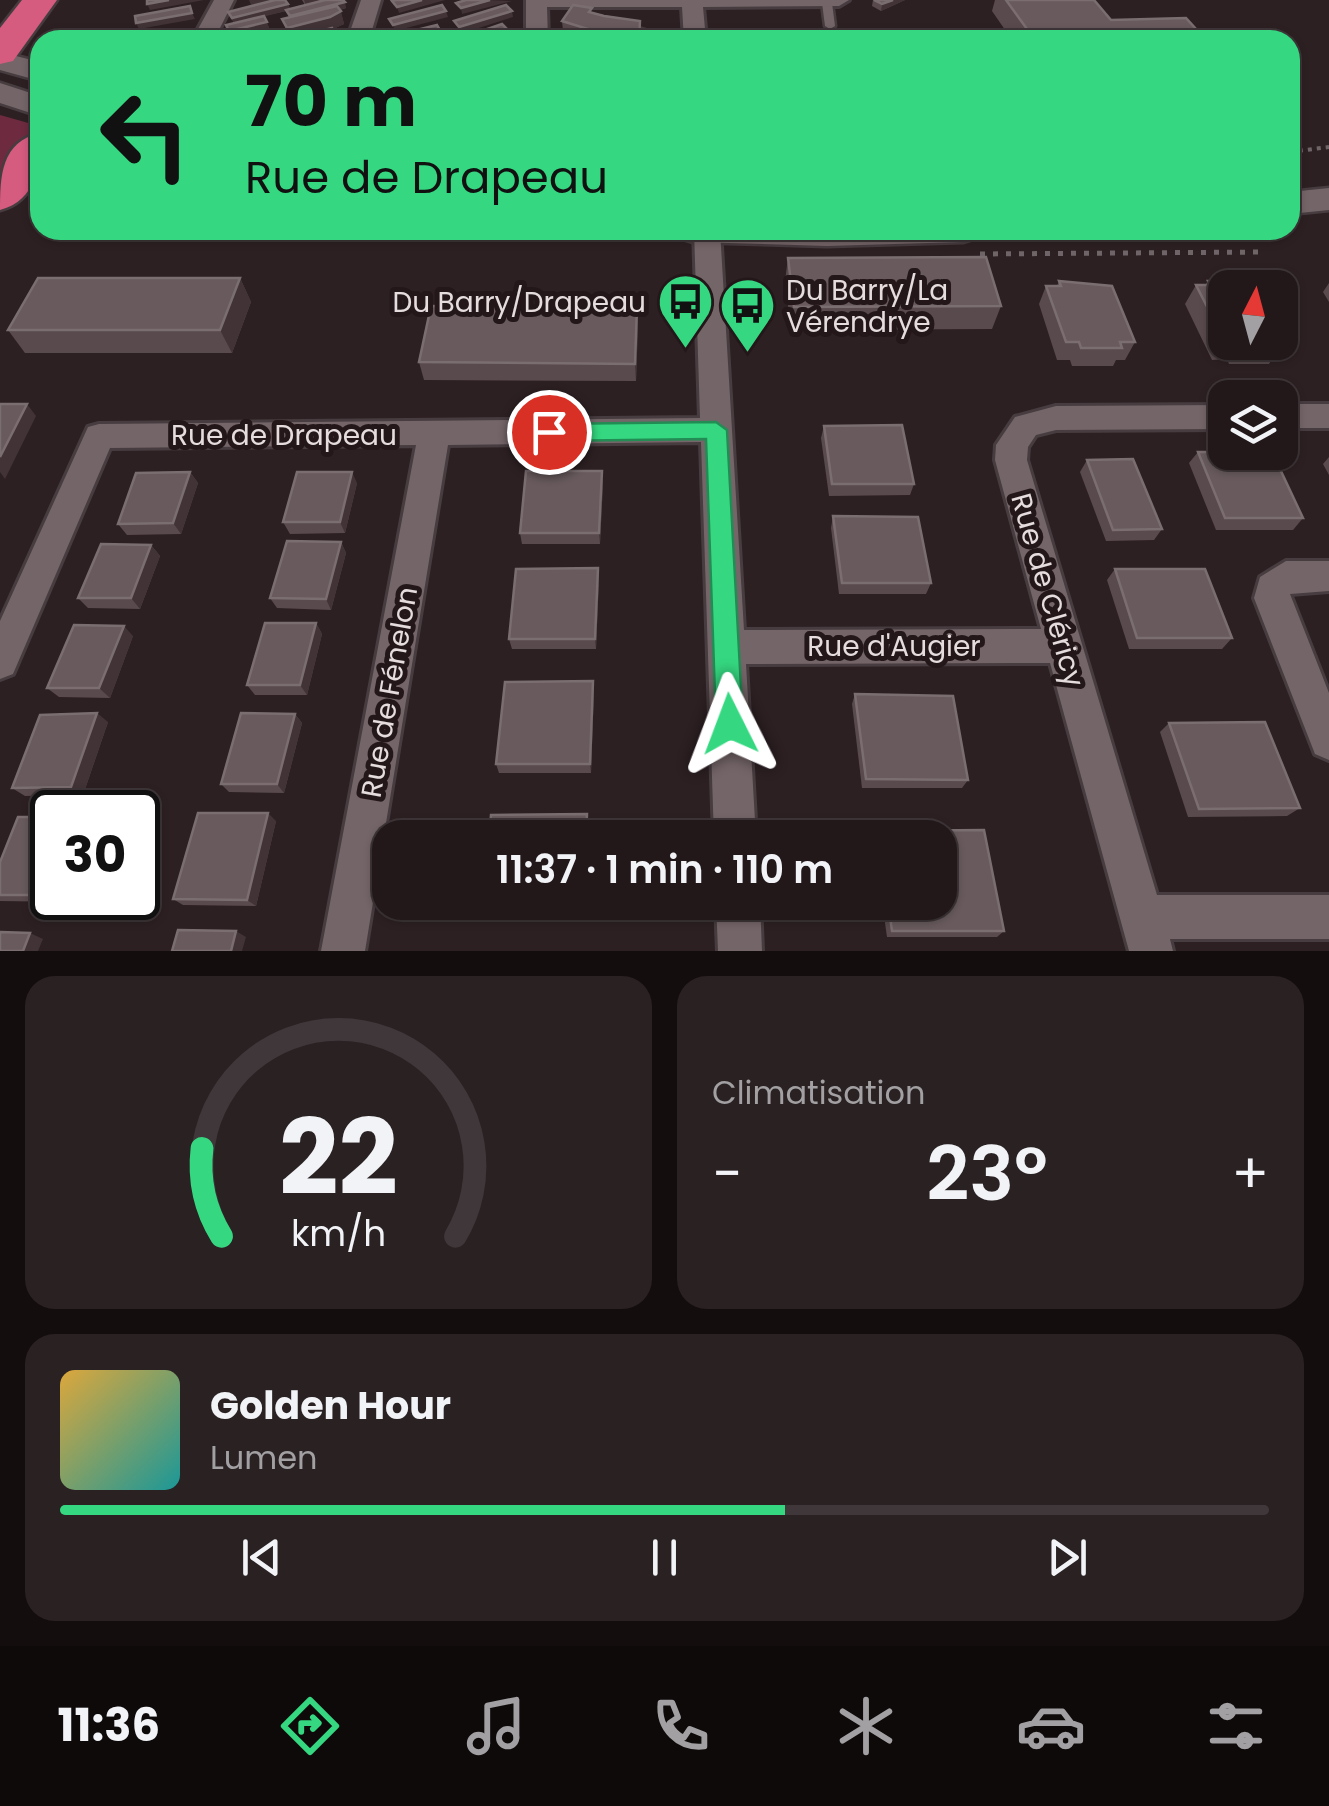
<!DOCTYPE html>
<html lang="fr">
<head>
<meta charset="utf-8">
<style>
  :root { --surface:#22181a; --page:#2a2123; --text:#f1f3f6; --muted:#a2a0a2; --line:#3f3739; --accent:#35d881 }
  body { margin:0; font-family:Poppins,sans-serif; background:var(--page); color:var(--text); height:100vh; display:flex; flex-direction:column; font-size:38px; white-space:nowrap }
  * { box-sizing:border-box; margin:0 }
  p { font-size:32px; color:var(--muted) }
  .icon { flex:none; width:55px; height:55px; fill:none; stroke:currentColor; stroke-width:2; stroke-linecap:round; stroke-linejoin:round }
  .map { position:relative; height:951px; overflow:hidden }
  .drawer { display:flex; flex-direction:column; gap:25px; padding:25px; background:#130d0e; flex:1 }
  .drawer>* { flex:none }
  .hud { position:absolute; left:30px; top:30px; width:1270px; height:210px; border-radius:30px; box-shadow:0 2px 8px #0004,0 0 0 2px var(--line); background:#35d881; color:#111; overflow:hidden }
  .needle { width:65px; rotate:6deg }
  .buttons { position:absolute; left:1208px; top:270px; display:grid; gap:20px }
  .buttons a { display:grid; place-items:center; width:90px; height:90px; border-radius:20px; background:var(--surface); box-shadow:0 2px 8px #0004,0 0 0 2px var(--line); font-size:50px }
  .speed { position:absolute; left:30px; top:790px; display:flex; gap:20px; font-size:50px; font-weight:700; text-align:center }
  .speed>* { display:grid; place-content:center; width:130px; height:130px; border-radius:50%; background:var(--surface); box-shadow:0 2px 8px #0004,0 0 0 2px var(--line); line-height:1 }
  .speed .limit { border:5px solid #111; border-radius:15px; background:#fff; color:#111 }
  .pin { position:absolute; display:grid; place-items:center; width:85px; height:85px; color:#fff; margin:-42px; border:5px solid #fff; border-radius:50%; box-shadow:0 2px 10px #0007 }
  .me { position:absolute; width:110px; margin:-55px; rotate:357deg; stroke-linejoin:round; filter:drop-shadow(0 0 8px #0008) }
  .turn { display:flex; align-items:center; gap:35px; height:210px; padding:0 50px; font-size:45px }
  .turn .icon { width:130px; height:130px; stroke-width:2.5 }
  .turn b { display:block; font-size:70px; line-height:85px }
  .big { font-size:75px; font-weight:600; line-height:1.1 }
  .drawer .card { flex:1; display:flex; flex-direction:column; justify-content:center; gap:15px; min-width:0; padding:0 35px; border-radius:30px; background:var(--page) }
  .drawer .dial { align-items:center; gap:0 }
  .dial svg { height:260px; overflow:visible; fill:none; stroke:var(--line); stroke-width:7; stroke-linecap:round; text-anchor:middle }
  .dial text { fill:var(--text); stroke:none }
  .song { display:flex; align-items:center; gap:30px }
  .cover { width:120px; height:120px; border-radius:15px; background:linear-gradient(135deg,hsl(40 70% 55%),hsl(180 70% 35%)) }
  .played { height:10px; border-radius:5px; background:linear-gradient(90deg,var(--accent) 60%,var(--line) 60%) }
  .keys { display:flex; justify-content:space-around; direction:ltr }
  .heat { display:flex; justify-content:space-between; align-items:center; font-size:55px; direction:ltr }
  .drawer .tiles { flex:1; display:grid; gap:25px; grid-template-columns:1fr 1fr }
  .card:last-child { grid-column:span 2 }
  .trip { position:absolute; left:372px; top:820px; width:585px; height:100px; border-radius:30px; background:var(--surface); box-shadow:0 2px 8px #0004,0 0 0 2px var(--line); font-weight:600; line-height:100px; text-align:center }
  .tabs { display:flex; height:160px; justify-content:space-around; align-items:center; background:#0e0a0a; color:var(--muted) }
  .tabs .icon { width:70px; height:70px }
  .tabs .on { color:var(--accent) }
  .tabs b { font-size:45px; color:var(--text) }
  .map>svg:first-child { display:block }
  .green { fill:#6e2b3f }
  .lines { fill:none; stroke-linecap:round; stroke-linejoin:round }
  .service-casing { stroke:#473c3f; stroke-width:5 }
  .minor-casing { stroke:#473c3f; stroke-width:6 }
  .secondary-casing { stroke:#473c3f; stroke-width:5 }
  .motorway-casing { stroke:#473c3f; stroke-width:5 }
  .path-far1 { stroke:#6f6467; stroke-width:4; stroke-dasharray:4 5; stroke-linecap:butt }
  .path { stroke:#6f6467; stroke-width:5; stroke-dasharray:5 8; stroke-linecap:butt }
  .service { fill:#746568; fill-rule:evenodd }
  .minor { fill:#746568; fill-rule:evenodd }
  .secondary { fill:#746568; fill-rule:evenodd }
  .motorway { fill:#d55b7f; fill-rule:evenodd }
  .wall { fill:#594a4d }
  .shaded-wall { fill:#413336 }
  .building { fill:#685a5d; stroke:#7b6e71; stroke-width:2.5 }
  .route { fill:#35d881; stroke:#228c54; stroke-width:2.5 }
  .labels { text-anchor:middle; stroke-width:10; stroke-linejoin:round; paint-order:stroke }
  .poi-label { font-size:28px; fill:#e5dcde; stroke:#23171a; text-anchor:start }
  .street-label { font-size:28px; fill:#e5dcde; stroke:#23171a }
</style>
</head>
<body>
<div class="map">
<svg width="1329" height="951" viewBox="0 0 1329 951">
  <rect width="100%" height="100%" fill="#2d2023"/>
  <!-- green -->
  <polygon class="green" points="0,115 39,126 0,174"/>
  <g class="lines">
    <defs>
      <g id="service">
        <polygon points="827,0 832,3 835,26 830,29 825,26 822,3"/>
        <polygon points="621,23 651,32 695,33 700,36 695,39 645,40 645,37 618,28 618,24"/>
      </g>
      <g id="minor">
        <polygon points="214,0 234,0 214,40 192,40"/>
        <polygon points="361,0 381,0 369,40 347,40"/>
        <polygon points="526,0 849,0 839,6 703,7 706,40 684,40 682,7 547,7 548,40 526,40"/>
        <polygon points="694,230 720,230 744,630 1041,629 995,460 996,445 1015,417 1056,406 1225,405 1225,429 1056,430 1036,435 1028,447 1027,460 1157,895 1329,895 1329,939 1170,939 1173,951 1129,951 1050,663 746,664 756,838 714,838 701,442 448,445 365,951 321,951 416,445 110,448 13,674 0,679 0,621 88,427 99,424 700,418"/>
        <rect x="1280" y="404" width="49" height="24"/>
        <polygon points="1286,561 1329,561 1329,591 1290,594 1329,693 1329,760 1315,754 1254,598 1260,577"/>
        <polygon points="716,902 760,902 762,951 718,951"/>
      </g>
      <g id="secondary">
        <polygon points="0,52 40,62 40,81 0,70"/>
        <polygon points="0,83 40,96 40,116 0,103"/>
        <polygon points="1329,188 1329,210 1290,214 1290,192"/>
        <polygon points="675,230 981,230 976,238 963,242 827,246 693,242 680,238"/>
      </g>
      <g id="motorway">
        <polygon points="22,0 57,0 13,61 0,64 0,28"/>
        <path d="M 40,133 C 40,165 37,200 0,210 C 0,176 1,142 40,133 Z"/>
      </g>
    </defs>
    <!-- service casing -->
    <use href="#service" class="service-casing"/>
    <!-- minor casing -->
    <use href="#minor" class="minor-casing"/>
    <!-- secondary casing -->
    <use href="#secondary" class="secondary-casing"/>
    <!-- motorway casing -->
    <use href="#motorway" class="motorway-casing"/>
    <!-- path-far1 -->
    <polyline class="path-far1" points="1290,152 1329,147"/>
    <!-- path -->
    <polyline class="path" points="980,254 1263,252"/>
    <!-- service -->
    <use href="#service" class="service"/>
    <!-- minor -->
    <use href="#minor" class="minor"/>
    <!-- secondary -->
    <use href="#secondary" class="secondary"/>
    <!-- motorway -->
    <use href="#motorway" class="motorway"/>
  </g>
  <!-- wall -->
  <g class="wall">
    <polygon points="302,0 343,0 346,8 340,10 344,24 333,29 338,40 290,39 282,19 289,17 286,11 264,16 269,28 231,38 228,32 234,23 228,12 288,4 290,9 305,5"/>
    <polygon points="873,0 905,0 881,11 872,6"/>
    <polygon points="995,0 1094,0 1111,20 1206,40 1012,40 992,11"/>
    <polygon points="592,13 640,21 640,40 564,40 562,21"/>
    <polygon points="788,258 1001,306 992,329 791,330 785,281"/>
    <polygon points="240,278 251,302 232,353 25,353 8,330"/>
    <polygon points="1059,281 1135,342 1125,360 1116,360 1113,366 1072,366 1070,360 1057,360 1039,304 1046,286 1057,286"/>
    <polygon points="1208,281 1225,288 1225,342 1280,342 1280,321 1291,341 1278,359 1272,359 1269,364 1229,364 1227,359 1212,360 1185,304 1196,285 1205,285"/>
    <polygon points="1329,283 1329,302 1323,292"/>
    <polygon points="638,325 636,381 424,380 419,362"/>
    <polygon points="824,426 914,484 910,495 829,496 821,438"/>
    <polygon points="1198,452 1303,518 1293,530 1216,530 1189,463"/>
    <polygon points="1329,457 1329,475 1323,464"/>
    <polygon points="1087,460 1162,529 1154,540 1106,541 1080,472"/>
    <polygon points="190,472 198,483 181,534 127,535 118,524"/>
    <polygon points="357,483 345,533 290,534 283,522"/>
    <polygon points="603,483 600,544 522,544 520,533"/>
    <polygon points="833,516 931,583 926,594 839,594 831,528"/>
    <polygon points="341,542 346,553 331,610 277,608 270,598"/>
    <polygon points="151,545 160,556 140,609 88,608 78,598"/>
    <polygon points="598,568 599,579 596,649 512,649 509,639"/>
    <polygon points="1115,569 1232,638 1222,649 1129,649 1107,580"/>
    <polygon points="316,623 322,634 307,695 255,695 247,685"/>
    <polygon points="133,636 110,698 59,697 47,688"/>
    <polygon points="593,681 594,691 591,773 499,773 496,764"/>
    <polygon points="855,694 968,780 962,788 862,788 852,704"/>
    <polygon points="295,714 302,723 284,793 229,792 221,784"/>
    <polygon points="108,722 83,795 25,796 12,788"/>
    <polygon points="1169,723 1300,808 1287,816 1188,817 1160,732"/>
    <polygon points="52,817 52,898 70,898 69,902 0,901 0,862"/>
    <polygon points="276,821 256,906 183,905 173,899"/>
    <polygon points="984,830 1004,931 997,937 887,937 882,902 940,902 940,838 875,838 878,831"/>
    <polygon points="586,902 585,919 485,919 481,913"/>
  </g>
  <!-- shaded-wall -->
  <g class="shaded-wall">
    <polygon points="169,0 204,0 150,10 147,4"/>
    <polygon points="249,0 272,0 251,5"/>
    <polygon points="304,0 329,0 306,6"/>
    <polygon points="422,0 445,0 399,13 397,7"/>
    <polygon points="490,0 512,1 462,14 461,8"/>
    <polygon points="893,0 905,0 881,11 882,4"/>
    <polygon points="345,2 346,8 292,22 290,16"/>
    <polygon points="288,4 290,10 234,24 232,18"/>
    <polygon points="341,11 344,24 333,29 291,40 287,28"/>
    <polygon points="446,11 448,17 395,31 393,25"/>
    <polygon points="512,11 513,17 460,34 459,27"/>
    <polygon points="192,13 195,19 139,29 136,23"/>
    <polygon points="267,22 269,28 231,38 229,31"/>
    <polygon points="508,30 509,36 497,40 477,40"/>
    <polygon points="441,32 443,38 435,40 408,40"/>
    <polygon points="336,34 338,40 313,40"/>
    <polygon points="240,278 251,302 232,353 220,330"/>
    <polygon points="637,307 638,325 636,381 635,364"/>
    <polygon points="27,404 36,416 5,479 0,472 0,457"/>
    <polygon points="602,471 603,483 600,544 599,533"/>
    <polygon points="190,472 198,483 181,534 173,523"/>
    <polygon points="352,472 357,483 345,533 340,522"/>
    <polygon points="341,542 346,553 331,610 326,599"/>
    <polygon points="151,545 160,556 140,609 131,598"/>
    <polygon points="598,568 599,579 596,649 595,639"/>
    <polygon points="316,623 322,634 307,695 300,685"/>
    <polygon points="124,626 133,636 110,698 99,688"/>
    <polygon points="593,681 594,691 591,773 590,764"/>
    <polygon points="97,713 108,722 83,795 71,787"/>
    <polygon points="295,714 302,723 284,793 277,784"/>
    <polygon points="268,813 276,821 256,906 247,900"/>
    <polygon points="236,931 246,937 242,951 231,951"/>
    <polygon points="30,933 43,939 38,951 23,951"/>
  </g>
  <!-- building -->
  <g class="building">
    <polygon points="147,0 169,0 147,4"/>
    <polygon points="275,0 285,0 288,4 232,18 228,12"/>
    <polygon points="325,0 343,0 345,2 290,16 286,10"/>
    <polygon points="396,0 422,0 397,7 392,1"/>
    <polygon points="466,0 490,0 461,8 456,3"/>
    <polygon points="874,0 893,0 882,4"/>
    <polygon points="1006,0 1094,0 1111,20 1186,18 1206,40 1035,40"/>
    <polygon points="442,5 446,11 393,25 389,19"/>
    <polygon points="506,5 512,11 459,27 454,21"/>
    <polygon points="573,5 592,8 589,12 604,16 640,21 639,40 585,39 591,30 562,21"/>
    <polygon points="190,6 192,13 136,23 135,16"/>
    <polygon points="337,6 341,11 330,17 287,28 282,19"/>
    <polygon points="264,16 267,22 229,31 226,25"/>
    <polygon points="502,24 508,30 477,40 460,40 458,39"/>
    <polygon points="437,25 441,32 408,40 381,40 380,39"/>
    <polygon points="332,28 336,34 310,40 287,40"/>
    <polygon points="261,31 265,37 254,40 225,40"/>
    <polygon points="986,257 1001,306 794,307 788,258"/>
    <polygon points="38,278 240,278 220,330 8,330"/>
    <polygon points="1059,281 1112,286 1135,342 1120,342 1122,348 1081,348 1079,342 1066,342 1046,286 1061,286"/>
    <polygon points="1208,281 1244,281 1247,285 1260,285 1261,288 1225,288 1225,342 1196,285 1210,285"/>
    <polygon points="431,306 637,307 635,364 419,362"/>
    <polygon points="1280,321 1291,341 1280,341"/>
    <polygon points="1239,342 1280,342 1282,346 1241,346"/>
    <polygon points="0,404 27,404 0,457"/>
    <polygon points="902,425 914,484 832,484 824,426"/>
    <polygon points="1198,452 1272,452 1303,518 1225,518"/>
    <polygon points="1133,459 1162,529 1113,530 1087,460"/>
    <polygon points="526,471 602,471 599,533 520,533"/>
    <polygon points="190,472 173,523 118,524 136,473"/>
    <polygon points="297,472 352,472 340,522 283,522"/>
    <polygon points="833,516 918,517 931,583 842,583"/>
    <polygon points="287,541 341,542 326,599 270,598"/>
    <polygon points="101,544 151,545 131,598 78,598"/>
    <polygon points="598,568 595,639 509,639 516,569"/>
    <polygon points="1115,569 1205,569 1232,638 1137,638"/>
    <polygon points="265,623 316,623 300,685 247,685"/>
    <polygon points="74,625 124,626 99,688 47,688"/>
    <polygon points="593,681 590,764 496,764 505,682"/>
    <polygon points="855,694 953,696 968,780 866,779"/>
    <polygon points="97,713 71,787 12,788 40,715"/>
    <polygon points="241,713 295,714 277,784 221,784"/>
    <polygon points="1265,722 1300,808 1199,809 1169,723"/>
    <polygon points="198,813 268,813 247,900 173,899"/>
    <polygon points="587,814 586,838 489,838 491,815"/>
    <polygon points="18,817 52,817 52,895 0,895 0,862"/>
    <polygon points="984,830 1004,931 892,931 888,902 940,902 940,838 879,838 878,831"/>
    <polygon points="482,902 584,902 583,913 481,913"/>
    <polygon points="178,930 236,931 231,951 172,951"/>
    <polygon points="0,932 30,933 23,951 0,951"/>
  </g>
  <!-- route -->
  <polygon class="route" points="716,422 727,430 743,724 739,733 730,736 720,733 716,724 706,439 549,441 538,432 549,424"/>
  <!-- icons -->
  <defs>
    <symbol id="bus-pin" viewBox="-11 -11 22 30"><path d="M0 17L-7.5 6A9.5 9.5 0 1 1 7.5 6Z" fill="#35d881" stroke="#23171a"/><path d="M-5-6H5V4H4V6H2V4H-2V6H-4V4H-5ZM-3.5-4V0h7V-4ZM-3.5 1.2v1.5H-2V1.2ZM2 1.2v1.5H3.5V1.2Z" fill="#111"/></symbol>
  </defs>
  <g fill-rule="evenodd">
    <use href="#bus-pin" x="654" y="270" width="63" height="86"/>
    <use href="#bus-pin" x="716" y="274" width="63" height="86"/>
  </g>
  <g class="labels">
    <!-- poi labels -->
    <g class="poi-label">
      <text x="786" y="300">Du Barry/La<tspan x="786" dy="32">Vérendrye</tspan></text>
      <text x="646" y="312" text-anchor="end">Du Barry/Drapeau</text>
    </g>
    <!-- street labels -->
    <g class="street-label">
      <text x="284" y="445">Rue de Drapeau</text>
      <text transform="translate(1048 590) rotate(74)" y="10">Rue de Cléricy</text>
      <text x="894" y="656">Rue d'Augier</text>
      <text transform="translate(389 692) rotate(-80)" y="10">Rue de Fénelon</text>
    </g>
  </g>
</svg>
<div class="buttons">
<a><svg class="needle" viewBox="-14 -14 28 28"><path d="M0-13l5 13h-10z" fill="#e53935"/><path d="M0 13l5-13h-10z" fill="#a2a0a2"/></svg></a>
<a><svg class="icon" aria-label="layers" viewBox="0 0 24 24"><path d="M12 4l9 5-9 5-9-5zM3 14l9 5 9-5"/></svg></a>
</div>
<div class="speed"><div class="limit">30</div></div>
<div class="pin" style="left:549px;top:432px;background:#d93025"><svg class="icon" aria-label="arrive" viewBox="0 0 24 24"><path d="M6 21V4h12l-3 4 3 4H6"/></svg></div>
<svg class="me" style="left:730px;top:724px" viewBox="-20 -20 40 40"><path d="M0-17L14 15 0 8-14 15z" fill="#35d881" stroke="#fff" stroke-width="4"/></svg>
<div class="trip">11:37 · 1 min · 110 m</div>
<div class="hud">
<div class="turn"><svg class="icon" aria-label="left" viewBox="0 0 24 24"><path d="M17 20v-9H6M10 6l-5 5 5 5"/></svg><div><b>70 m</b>Rue de Drapeau</div></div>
</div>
</div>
<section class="drawer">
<div class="tiles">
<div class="card dial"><svg viewBox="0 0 100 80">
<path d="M14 69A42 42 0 1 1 86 69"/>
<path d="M14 69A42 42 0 0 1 8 42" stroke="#35d881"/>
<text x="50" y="56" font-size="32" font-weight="700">22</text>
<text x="50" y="72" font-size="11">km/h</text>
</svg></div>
<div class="card"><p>Climatisation</p>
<div class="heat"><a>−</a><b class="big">23°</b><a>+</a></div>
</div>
<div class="card">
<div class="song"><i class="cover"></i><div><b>Golden Hour</b><p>Lumen</p></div></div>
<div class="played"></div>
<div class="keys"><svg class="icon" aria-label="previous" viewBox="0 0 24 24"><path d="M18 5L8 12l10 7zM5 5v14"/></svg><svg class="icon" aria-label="pause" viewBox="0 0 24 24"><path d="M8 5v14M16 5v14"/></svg><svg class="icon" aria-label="next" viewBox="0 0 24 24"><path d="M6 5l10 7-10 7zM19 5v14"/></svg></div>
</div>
</div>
</section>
<nav class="tabs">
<b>11:36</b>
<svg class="icon on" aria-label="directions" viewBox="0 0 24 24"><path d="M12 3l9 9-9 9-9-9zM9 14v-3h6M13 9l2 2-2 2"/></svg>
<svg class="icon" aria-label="music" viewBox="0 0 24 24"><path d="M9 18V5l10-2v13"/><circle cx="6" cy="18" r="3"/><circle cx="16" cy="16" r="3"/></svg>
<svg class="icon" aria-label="phone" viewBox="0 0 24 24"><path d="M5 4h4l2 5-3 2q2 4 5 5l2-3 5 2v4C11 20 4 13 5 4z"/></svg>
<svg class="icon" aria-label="climate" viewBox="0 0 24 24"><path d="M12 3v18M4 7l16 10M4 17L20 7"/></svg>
<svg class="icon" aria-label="car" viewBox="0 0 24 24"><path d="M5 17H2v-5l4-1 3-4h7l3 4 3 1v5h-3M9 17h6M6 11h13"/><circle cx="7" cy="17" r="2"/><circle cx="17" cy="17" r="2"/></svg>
<svg class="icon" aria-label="filters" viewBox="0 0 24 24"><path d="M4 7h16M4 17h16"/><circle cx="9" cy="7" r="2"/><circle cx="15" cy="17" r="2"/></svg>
</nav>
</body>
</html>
